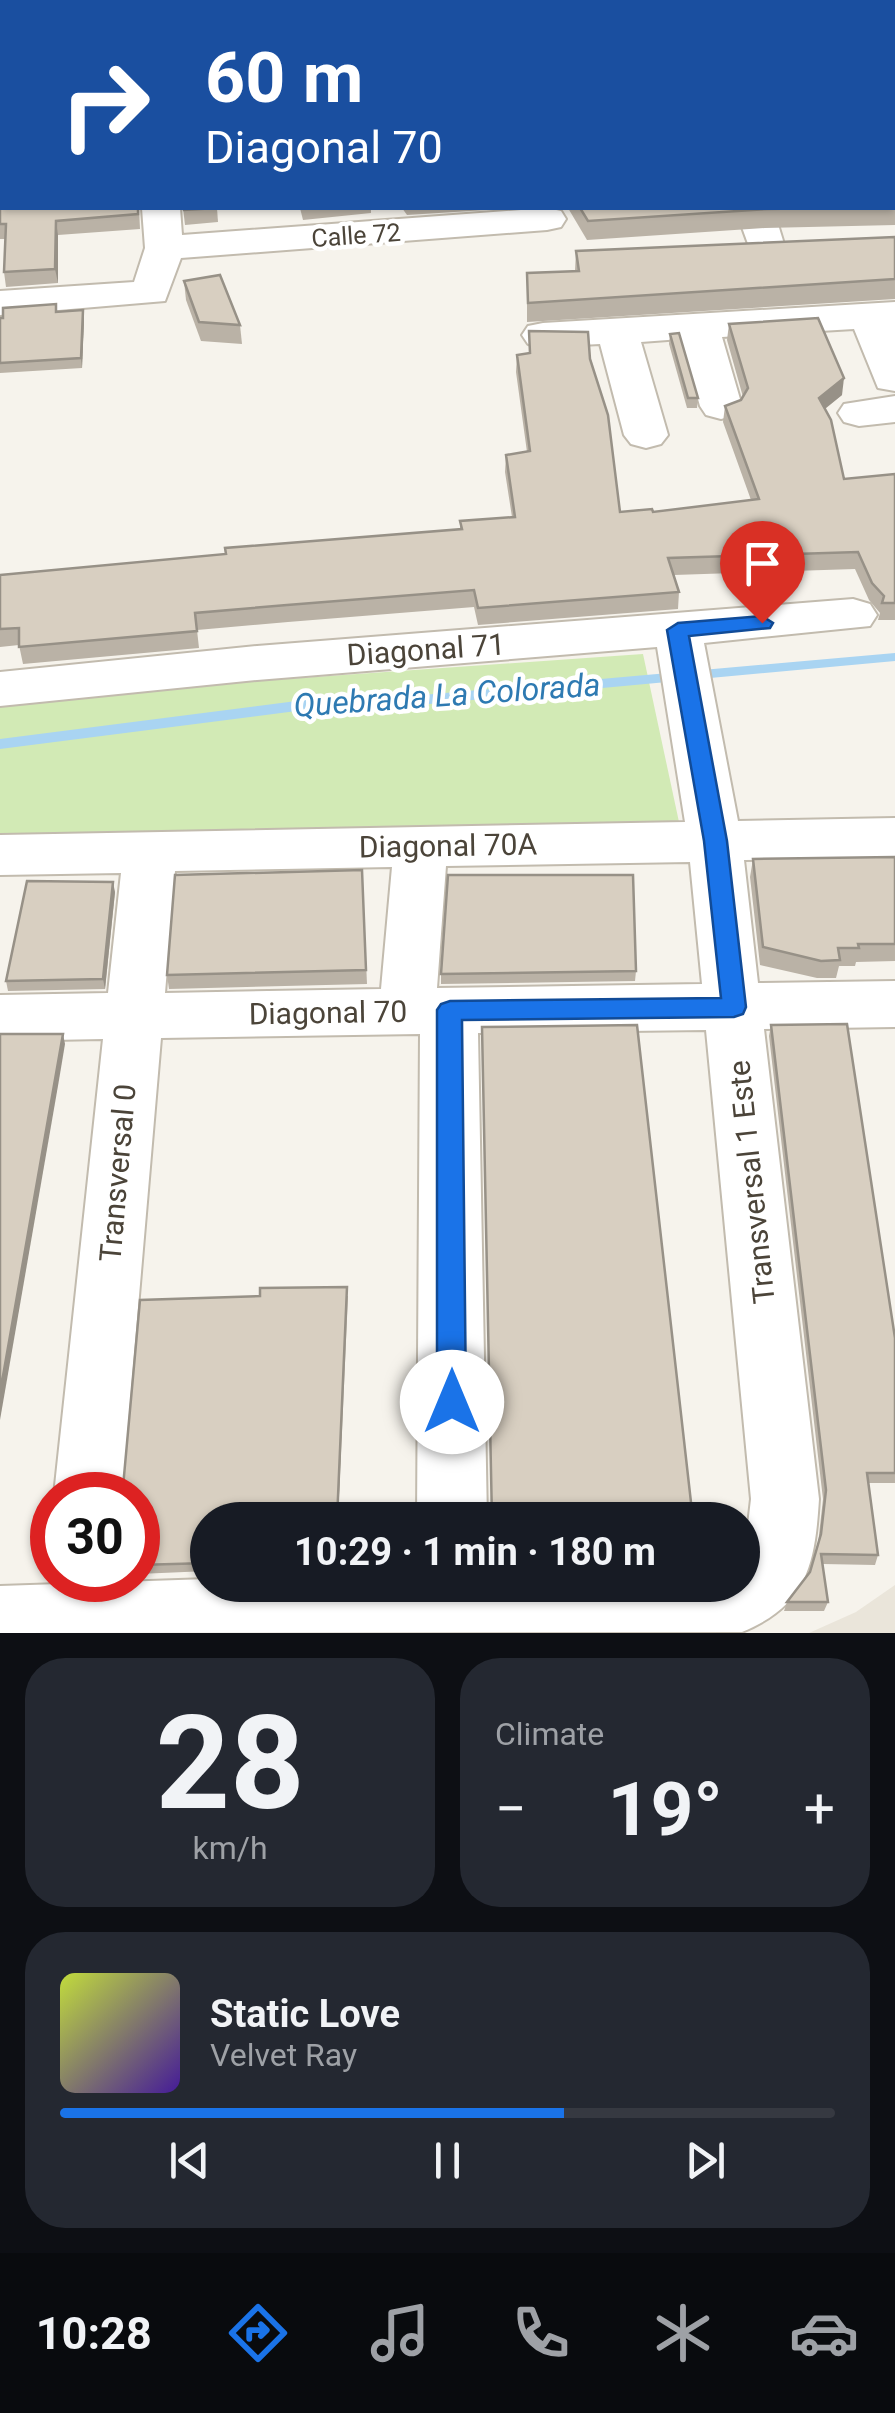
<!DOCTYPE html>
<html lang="en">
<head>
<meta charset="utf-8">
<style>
  :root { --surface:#171b24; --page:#242831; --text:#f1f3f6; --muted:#9ea1a6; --line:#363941; --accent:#1a73e8 }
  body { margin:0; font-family:Roboto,sans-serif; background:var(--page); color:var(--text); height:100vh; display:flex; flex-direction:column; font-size:38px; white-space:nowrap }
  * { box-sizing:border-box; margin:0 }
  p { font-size:32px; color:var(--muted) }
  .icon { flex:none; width:55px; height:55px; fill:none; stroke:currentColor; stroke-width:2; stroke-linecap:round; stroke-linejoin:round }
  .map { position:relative; height:1633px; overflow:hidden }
  .side { display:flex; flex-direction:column; gap:25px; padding:25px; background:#0d0f14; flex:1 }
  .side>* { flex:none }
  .banner { position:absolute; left:0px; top:0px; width:895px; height:210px; box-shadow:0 2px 8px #0004; background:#1a4fa0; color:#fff; overflow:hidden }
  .speed { position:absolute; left:30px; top:1472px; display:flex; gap:20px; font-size:50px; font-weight:700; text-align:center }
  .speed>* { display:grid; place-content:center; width:130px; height:130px; border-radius:50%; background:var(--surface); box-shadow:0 2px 8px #0004; line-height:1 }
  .speed .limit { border:15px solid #d22; background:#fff; color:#111 }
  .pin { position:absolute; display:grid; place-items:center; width:85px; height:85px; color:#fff; margin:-102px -42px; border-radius:50% 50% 50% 0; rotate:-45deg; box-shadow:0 0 10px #0007 }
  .pin .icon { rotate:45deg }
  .me { position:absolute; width:110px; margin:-55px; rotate:0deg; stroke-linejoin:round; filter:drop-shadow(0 0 8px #0008) }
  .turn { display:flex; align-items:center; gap:35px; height:210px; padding:0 40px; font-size:45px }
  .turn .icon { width:130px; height:130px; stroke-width:2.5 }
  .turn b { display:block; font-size:70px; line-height:85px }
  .big { font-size:75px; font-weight:700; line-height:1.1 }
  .side .tile { flex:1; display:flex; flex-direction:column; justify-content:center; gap:15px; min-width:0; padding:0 35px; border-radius:40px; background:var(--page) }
  .side .dial { align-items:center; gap:0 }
  .dial b { font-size:130px; line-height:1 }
  .song { display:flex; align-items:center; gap:30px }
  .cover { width:120px; height:120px; border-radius:15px; background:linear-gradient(135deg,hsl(70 70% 55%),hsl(260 70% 35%)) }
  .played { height:10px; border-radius:5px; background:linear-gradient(90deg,var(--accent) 65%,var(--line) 65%) }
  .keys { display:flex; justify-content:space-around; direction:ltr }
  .heat { display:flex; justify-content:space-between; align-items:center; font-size:55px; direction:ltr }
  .side .tiles { flex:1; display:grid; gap:25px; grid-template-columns:1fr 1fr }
  .tile:last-child { grid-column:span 2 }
  .trip { position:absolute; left:190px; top:1502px; width:570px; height:100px; border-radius:50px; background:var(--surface); box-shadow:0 2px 8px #0004; font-weight:700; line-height:100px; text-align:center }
  .dock { display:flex; height:160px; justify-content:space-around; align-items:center; background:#090b0e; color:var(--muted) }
  .dock .icon { width:70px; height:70px }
  .dock .selected { color:var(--accent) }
  .dock b { font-size:45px; color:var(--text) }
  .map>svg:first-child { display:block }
  .residential { fill:#eae5da }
  .green { fill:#d2eab5 }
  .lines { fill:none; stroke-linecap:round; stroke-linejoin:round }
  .stream { fill:#a9d4f2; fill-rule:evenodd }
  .minor-casing { stroke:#c2bbae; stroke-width:4 }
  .minor { fill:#fff; fill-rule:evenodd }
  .wall { fill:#bab2a6 }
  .shaded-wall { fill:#979187 }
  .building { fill:#d8cfc1; stroke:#979187; stroke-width:2.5 }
  .route { fill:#1a73e8; stroke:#114b97; stroke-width:2.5 }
  .labels { text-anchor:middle; stroke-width:9; stroke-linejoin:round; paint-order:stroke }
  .far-street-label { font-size:25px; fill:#4b4439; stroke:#fff }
  .street-label { font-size:30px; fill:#4b4439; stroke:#fff }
  .water-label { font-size:32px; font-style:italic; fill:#2e7ab2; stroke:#fff }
</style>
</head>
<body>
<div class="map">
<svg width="895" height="1633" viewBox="0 0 895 1633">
  <rect width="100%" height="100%" fill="#f6f3ec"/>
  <!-- residential -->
  <polygon class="residential" points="895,1585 895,1633 809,1633 856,1612"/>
  <!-- green -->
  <polygon class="green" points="643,654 679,822 516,828 0,834 0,699"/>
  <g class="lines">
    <!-- stream -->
    <polygon class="stream" points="895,653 895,661 354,711 312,709 0,749 0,739 312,699 354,701"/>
    <defs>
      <g id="minor">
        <polygon points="127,0 161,0 161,2 128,2"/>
        <polygon points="142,208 180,208 182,235 547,208 561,211 566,219 561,227 547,230 181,258 165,301 0,315 0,291 134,282 145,248"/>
        <polygon points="735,208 773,208 784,244 779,252 765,256 751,252"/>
        <polygon points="895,302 895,391 878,388 854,329 722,337 742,406 736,415 721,419 706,415 700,406 681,339 641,342 668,435 661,444 646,448 631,444 624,435 600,344 543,347 528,344 522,335 528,326 543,323"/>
        <polygon points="895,396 895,422 859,426 844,422 838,413 844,404"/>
        <path d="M 853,599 L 870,604 L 877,615 L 870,626 L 704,643 L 738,821 L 895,818 L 895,858 L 744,860 L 758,983 L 895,981 L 895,1027 L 764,1029 L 819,1499 C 815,1563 808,1605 742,1632 L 0,1633 L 0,1586 L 208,1579 L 208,1585 L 742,1585 L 742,1546 L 746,1542 L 751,1499 L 706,1030 L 478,1033 L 487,1520 L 417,1520 L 420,1034 L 161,1038 L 122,1495 L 54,1495 L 103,1039 L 0,1041 L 0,995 L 108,993 L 121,873 L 0,875 L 0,835 L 685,822 L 657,647 L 257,680 L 0,706 L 0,672 L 257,646 ZM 690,862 L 702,984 L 437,988 L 446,866 ZM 392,867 L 381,989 L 165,993 L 175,871 Z"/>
      </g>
    </defs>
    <!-- minor casing -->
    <use href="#minor" class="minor-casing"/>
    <!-- minor -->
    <use href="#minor" class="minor"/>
  </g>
  <!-- wall -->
  <g class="wall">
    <polygon points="0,77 2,208 139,208 140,229 58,235 58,283 6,287 4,272 5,239 0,239"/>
    <polygon points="892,100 895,100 895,225 765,228 587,240 568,208 892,208"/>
    <polygon points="183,208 217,208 218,222 185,225"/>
    <polygon points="300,208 371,208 371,213 303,220"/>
    <polygon points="402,208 518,208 407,215"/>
    <polygon points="895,237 895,299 527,322 527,273 575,271 576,251"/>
    <polygon points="184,281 240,325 242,344 201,341 186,300"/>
    <polygon points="83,310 84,320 82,368 0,373 0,318"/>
    <polygon points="729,324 842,395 825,409 844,479 895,474 895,620 878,620 880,613 869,600 855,569 674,575 679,592 678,609 478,625 474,607 288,622 197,630 199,648 23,664 19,645 0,647 0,575 226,554 460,529 460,521 512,517 505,472 506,455 527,452 516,372 517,355 529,354 529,331 590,359 620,512 653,512 751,500 723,422 725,406 741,400 743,397 727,340"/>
    <polygon points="670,334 698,398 697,408 687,408 669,344"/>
    <polygon points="895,857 895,961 856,962 855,966 839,966 836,978 817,978 760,965 750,877 753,859"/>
    <polygon points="362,870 367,984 169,989 167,975"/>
    <polygon points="115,892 105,989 8,991 6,981"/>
    <polygon points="636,971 635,981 441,984 441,974"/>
    <polygon points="771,1025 895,1338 895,1483 868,1483 878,1555 875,1565 823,1564 828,1602 824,1611 784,1611 787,1602 810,1572 818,1544 823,1499 769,1036"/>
    <polygon points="260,1296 348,1296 338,1520 208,1520 208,1571 138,1574 138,1495 123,1487"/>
  </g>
  <!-- shaded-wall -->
  <g class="shaded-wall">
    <polygon points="56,221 58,235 58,283 55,269"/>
    <polygon points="83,310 84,320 82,368 81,358"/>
    <polygon points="844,378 842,395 817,415 819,398"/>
    <polygon points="113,882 115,892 105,989 103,979"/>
    <polygon points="63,1034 65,1044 59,1080 0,1420 0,1393"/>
    <polygon points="347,1287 338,1520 337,1520"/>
  </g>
  <!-- building -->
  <g class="building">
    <polygon points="267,0 666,0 667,2 268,2"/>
    <polygon points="0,77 2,77 2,208 138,208 138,214 56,221 55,269 4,272 6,224 0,224"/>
    <rect x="892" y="100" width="3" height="106"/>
    <polygon points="183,208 217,208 184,210"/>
    <polygon points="580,208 827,208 767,209 588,221"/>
    <polygon points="895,237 895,279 528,303 527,273 579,271 576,251"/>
    <polygon points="220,275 240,325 199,322 184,281"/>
    <polygon points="56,304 56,312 83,310 81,358 0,363 0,318 3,318 3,308"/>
    <polygon points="818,318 844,378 819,398 831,420 844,479 895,474 895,603 882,603 884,596 872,583 858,552 668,558 679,592 478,608 474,590 287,605 195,613 197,631 19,647 19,628 0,629 0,575 226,554 225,548 462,529 460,521 515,517 506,455 530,451 517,355 530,353 529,331 588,332 590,359 608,415 620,512 652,509 653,512 759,499 725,406 741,400 748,388 729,324"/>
    <polygon points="679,333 698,398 688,398 670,334"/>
    <polygon points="895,857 895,944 858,944 859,948 838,948 840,960 821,961 763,947 753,859"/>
    <polygon points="362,870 366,970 167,975 175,875"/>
    <polygon points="448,875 633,875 636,971 441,974"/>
    <polygon points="27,881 113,882 103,979 6,981"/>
    <polygon points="847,1024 895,1338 895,1473 867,1473 878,1555 821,1554 828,1602 787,1602 810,1572 821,1534 826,1490 771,1025"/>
    <polygon points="637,1025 693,1520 492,1520 482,1027"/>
    <polygon points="0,1034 63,1034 0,1393"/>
    <polygon points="347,1287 337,1520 208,1520 208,1563 138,1565 138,1495 107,1495 107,1490 123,1487 140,1300 260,1296 260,1288"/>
  </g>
  <!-- route -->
  <polygon class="route" points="762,616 773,623 770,628 689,636 727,841 746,1007 743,1014 734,1017 462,1020 466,1402 462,1412 452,1416 441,1412 437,1402 437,1010 441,1004 450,1001 721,998 704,841 667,630 678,623"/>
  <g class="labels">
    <!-- far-street labels -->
    <g class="far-street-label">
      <text transform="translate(356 235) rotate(-4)" y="9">Calle 72</text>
    </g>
    <!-- street labels -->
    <g class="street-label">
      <text transform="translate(426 650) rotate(-4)" y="10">Diagonal 71</text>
      <text transform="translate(448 846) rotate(-1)" y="10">Diagonal 70A</text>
      <text transform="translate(328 1013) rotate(-1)" y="10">Diagonal 70</text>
      <text transform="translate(118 1173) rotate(-85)" y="10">Transversal 0</text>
      <text transform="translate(752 1182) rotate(-96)" y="10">Transversal 1 Este</text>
    </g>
    <!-- water labels -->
    <g class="water-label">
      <text transform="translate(447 695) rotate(-4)" y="11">Quebrada La Colorada</text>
    </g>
  </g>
</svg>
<div class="speed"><div class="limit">30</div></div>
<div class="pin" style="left:762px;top:623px;background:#d93025"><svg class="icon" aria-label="arrive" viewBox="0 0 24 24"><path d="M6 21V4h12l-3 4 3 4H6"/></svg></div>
<svg class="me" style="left:452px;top:1402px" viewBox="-20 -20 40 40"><circle r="19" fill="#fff"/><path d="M0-13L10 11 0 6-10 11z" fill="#1a73e8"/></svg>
<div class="trip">10:29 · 1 min · 180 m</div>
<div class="banner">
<div class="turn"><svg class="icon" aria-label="right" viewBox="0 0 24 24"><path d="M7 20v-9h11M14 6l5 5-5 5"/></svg><div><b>60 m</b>Diagonal 70</div></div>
</div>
</div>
<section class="side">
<div class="tiles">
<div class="tile dial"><b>28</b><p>km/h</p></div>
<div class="tile"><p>Climate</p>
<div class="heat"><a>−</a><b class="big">19°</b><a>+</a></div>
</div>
<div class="tile">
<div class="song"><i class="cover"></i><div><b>Static Love</b><p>Velvet Ray</p></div></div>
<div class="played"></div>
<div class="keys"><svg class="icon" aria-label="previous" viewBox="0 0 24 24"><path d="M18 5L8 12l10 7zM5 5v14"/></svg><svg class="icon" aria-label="pause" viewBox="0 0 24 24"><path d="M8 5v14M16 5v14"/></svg><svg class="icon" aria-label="next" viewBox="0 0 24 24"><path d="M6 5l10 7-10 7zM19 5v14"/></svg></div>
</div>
</div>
</section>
<nav class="dock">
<b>10:28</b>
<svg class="icon selected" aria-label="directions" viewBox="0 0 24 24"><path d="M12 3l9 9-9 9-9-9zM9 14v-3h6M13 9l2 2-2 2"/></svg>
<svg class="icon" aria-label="music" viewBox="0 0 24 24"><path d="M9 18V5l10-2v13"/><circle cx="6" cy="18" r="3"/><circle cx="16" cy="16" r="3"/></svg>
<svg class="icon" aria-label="phone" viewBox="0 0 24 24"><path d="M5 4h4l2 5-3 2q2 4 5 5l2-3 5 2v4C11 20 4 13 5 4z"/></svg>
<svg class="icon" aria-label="climate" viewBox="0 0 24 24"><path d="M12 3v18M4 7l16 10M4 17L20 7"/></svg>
<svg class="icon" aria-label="car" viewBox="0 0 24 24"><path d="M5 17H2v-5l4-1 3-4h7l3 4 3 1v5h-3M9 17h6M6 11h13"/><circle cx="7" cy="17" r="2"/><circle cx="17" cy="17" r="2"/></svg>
</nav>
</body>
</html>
